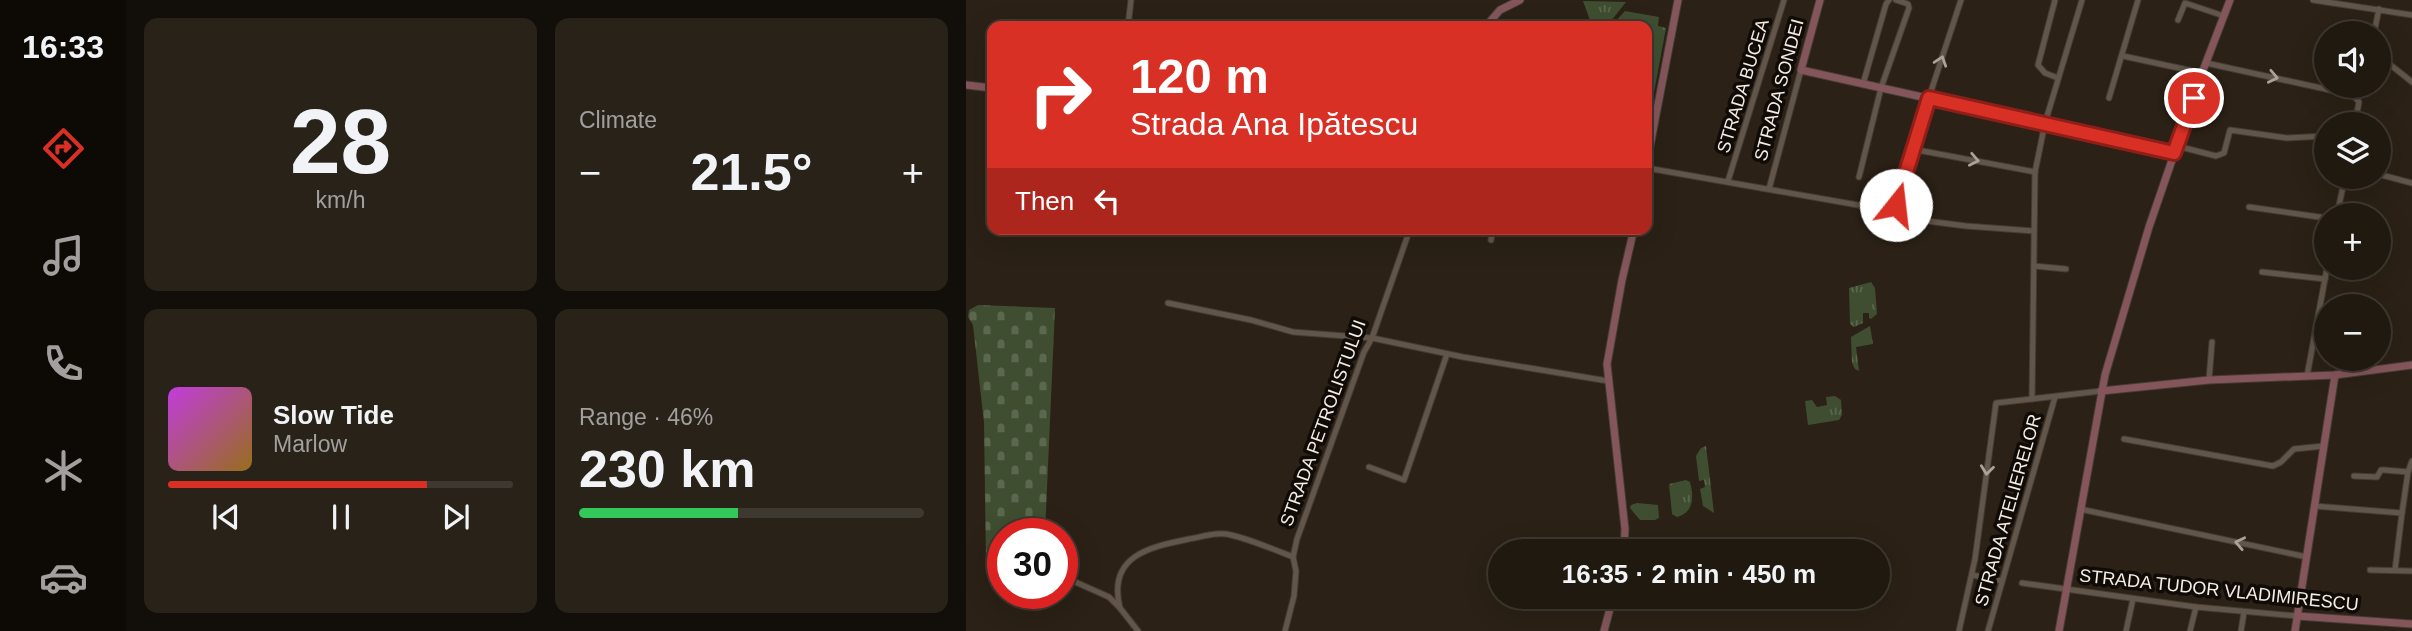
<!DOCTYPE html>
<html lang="en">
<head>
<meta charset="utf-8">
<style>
  :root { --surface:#201910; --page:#282219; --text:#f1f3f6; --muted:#a2a09f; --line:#3d3830; --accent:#d93025 }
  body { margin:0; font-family:Helvetica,sans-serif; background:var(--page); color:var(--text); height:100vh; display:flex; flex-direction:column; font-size:26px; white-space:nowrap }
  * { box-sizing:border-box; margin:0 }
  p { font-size:23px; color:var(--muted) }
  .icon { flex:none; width:38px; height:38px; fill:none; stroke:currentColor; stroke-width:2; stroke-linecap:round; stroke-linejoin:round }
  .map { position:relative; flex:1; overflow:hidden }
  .drawer { display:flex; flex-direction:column; gap:18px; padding:18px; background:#120e09; width:840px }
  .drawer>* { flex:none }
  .top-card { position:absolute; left:21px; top:21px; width:665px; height:214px; border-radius:14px; box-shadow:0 7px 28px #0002,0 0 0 2px var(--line); background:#d93025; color:#fff; overflow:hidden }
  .controls { position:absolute; left:1348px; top:21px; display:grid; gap:14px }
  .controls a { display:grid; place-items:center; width:77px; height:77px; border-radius:50%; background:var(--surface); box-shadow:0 7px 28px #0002,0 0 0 2px var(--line); font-size:35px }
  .speed { position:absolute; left:21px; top:518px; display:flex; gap:14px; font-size:35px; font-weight:700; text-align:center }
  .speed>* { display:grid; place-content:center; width:91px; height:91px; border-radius:50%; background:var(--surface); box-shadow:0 7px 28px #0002,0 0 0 2px var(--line); line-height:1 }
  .speed .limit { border:10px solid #d22; background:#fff; color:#111 }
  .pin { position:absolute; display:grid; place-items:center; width:60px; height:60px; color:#fff; margin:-30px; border:4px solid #fff; border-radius:50%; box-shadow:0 2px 7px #0007 }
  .me { position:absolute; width:77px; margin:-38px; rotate:16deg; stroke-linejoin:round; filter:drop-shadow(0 0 5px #0008) }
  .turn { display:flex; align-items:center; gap:24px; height:147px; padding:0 28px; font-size:32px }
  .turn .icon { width:91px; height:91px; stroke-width:2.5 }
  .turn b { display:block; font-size:49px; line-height:60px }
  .then { display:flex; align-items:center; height:66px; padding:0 28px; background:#0003; gap:14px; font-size:26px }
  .big { font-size:52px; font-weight:800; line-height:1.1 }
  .drawer .card { flex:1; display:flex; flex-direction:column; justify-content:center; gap:10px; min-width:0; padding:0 24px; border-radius:14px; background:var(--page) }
  .drawer .dial { align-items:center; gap:0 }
  .dial b { font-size:91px; line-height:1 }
  .song { display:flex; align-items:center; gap:21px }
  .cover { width:84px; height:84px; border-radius:10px; background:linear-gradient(135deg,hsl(290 70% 55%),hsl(40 70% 35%)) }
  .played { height:7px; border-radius:4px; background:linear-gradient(90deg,var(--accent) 75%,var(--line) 75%) }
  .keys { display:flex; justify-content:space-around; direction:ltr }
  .heat { display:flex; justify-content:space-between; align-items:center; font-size:38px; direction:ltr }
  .charge { height:10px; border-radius:5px; background:linear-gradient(90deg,#34c759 46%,var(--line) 0) }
  .drawer .tiles { flex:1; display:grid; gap:18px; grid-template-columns:repeat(2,1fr) }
  .trip { position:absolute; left:522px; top:539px; width:402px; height:70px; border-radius:35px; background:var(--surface); box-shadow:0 7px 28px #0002,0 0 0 2px var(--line); font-weight:800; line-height:70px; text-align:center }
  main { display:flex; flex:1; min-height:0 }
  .dock { display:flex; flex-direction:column; width:126px; justify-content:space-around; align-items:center; background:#0d0a06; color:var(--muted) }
  .dock .icon { width:49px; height:49px }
  .dock .active { color:var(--accent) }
  .dock b { font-size:32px; color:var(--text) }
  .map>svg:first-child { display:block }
  .grass { fill:url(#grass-tufts) }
  .cemetery { fill:url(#cemetery-stones) }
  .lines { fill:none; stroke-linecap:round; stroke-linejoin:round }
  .street-casing { stroke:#443c35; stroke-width:7 }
  .secondary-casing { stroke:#443c35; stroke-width:9 }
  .street { stroke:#62564a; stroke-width:5 }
  .secondary { stroke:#84565b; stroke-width:7 }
  .oneway { stroke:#aba298 }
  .route-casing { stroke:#8d1f18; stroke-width:18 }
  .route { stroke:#d93025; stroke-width:12 }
  .labels { text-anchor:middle; stroke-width:7; stroke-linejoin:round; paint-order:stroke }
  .street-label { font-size:18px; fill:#f4ede6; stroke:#100b07 }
</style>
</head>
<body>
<main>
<nav class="dock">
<b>16:33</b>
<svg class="icon active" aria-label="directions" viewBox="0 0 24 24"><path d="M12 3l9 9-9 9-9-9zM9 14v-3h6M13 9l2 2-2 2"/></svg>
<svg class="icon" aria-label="music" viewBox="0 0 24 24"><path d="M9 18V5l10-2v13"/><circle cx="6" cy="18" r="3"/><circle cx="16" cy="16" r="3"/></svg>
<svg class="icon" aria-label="phone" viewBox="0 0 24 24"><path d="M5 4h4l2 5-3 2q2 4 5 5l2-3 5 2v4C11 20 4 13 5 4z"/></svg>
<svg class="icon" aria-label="climate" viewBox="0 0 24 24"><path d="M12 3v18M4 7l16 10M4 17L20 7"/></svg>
<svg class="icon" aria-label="car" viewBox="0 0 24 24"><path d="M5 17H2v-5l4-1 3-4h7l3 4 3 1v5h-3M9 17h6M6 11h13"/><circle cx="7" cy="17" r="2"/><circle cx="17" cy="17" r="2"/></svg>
</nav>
<section class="drawer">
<div class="tiles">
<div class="card dial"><b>28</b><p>km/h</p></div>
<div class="card"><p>Climate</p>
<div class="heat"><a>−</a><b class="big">21.5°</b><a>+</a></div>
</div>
<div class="card">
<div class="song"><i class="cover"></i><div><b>Slow Tide</b><p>Marlow</p></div></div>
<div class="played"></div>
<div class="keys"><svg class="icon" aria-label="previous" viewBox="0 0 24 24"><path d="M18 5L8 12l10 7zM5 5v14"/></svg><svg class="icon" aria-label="pause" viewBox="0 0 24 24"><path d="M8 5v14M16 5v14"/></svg><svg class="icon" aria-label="next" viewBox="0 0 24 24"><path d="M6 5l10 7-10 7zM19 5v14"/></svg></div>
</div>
<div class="card"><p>Range · 46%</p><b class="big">230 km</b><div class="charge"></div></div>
</div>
</section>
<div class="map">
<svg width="1446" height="631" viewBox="0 0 1446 631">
  <defs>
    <pattern id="grass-tufts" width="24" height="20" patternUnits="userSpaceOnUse" patternTransform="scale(1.75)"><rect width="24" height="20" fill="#3f4e31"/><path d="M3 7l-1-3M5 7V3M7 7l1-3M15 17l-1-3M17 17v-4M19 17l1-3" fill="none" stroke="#5b684f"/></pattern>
    <pattern id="cemetery-stones" width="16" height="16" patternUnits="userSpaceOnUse" patternTransform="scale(1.75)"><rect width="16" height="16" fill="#3f4e31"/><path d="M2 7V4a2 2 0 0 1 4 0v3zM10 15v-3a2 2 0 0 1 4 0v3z" fill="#5b684f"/></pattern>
  </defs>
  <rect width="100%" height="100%" fill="#2b2116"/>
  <!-- grass -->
  <g class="grass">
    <polygon points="617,1 660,2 641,26 626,26"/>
    <polygon points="659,11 693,17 692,26 700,28 683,119 681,119 681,26 645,26"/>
    <polygon points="905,282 909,288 911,314 905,319 903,318 903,313 897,313 897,323 888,327 884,324 883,288"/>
    <polygon points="904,326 907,344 890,347 893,371 889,369 886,363 885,337"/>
    <polygon points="869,396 875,400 876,415 873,420 842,425 839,401 846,400 851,407 861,405 860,397"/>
    <polygon points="740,446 748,513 737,506 734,489 739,487 738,480 733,481 730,456 735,448"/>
    <path d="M 720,480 L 724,482 C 728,497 728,512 711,517 L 706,514 L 703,484 Z"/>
    <polygon points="671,503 692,505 693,518 689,520 674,520 664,508 665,505"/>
  </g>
  <!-- cemetery -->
  <polygon class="cemetery" points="12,305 89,308 79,534 37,534 37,563 20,561 18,423 7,325 2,317 3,310"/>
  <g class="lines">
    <defs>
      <g id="street">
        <polyline points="1089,0 1072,65 1079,73 1092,78"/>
        <polyline points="1347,0 1446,15"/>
        <polyline points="1212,20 1219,3 1258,16"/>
        <polyline points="162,26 165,0"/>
        <polyline points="1408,33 1413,9"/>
        <polyline points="1412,55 1446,82"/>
        <polyline points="1157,56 1236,73"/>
        <polyline points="1240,63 1387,95 1393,102 1389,124"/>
        <polyline points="897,84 920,4 923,0"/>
        <polyline points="1143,98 1172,0"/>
        <polyline points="1211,146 1250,156 1258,153 1264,130 1321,138 1360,136"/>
        <polyline points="946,149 1069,172"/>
        <polyline points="681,168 926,211 930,208 946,149 995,0"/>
        <polyline points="1412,174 1446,183"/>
        <polyline points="893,177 915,88 943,8 942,4 930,0"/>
        <polyline points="762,181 818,0"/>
        <polyline points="803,189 835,70"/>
        <polyline points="1283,207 1360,218"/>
        <polyline points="1371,215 1379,177"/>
        <polyline points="953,220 1000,226 1068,231"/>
        <polyline points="525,240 527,229"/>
        <polyline points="1068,266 1100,269"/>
        <polyline points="1296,272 1359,279"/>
        <polyline points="202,303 285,320 327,332 406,338 497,357 642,381"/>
        <polyline points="1341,376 1361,268"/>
        <polyline points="1243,380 1246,342"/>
        <polyline points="1066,399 1069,172 1079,123 1116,0"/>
        <polyline points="1158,439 1307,466 1315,462 1328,449 1358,446"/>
        <polyline points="403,467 438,480 481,354"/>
        <polyline points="1388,476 1411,477 1415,470 1418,470 1442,472"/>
        <polyline points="1348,506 1436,513 1429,570"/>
        <polyline points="1114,509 1341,557"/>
        <polyline points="1436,513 1442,472 1446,461"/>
        <polyline points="1404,570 1446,571"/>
        <polyline points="1006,575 1036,581"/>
        <polyline points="96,576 143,597 154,608 172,631"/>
        <polyline points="1056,583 1230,607 1331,616"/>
        <path d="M 154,608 C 141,556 183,547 223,539 C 236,537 252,531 265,535 C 286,540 307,549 327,557"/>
        <polyline points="319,631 328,596 330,571 327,557 331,539 398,352 406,338 444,229"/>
        <polyline points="993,631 1009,559 1030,403 1135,391"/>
        <polyline points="1022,631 1089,397"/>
        <polyline points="1160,631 1167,599"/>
        <polyline points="1224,631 1230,607"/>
        <polyline points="1275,631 1278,612"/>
      </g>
      <g id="secondary">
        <polyline points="854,0 835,70 1208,153"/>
        <polyline points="520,26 534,10 554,0"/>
        <polyline points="0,85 26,88"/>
        <polyline points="681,162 712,0"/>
        <polyline points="1135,391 1243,380 1369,375 1446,365"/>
        <polyline points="658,551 659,529 641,364 656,280 668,229"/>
        <polyline points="1331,616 1446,624"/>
        <polyline points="638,631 647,597"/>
        <polyline points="1093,631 1139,375 1183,227 1236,73 1264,0"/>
        <polyline points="1329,631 1369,375"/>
      </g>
    </defs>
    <!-- street casing -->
    <use href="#street" class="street-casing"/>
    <!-- secondary casing -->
    <use href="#secondary" class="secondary-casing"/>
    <!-- street -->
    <use href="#street" class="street"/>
    <!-- secondary -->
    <use href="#secondary" class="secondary"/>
  </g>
  <!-- one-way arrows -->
  <defs><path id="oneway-chevron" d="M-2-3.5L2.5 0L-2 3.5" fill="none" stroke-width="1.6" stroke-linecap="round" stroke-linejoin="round" transform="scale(1.75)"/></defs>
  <g class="oneway">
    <use href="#oneway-chevron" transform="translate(975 61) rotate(-72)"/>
    <use href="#oneway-chevron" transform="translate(1307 77) rotate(12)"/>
    <use href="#oneway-chevron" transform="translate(1008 160) rotate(11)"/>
    <use href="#oneway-chevron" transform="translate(1021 470) rotate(97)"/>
    <use href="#oneway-chevron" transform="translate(1274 543) rotate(-168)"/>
  </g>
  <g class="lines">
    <defs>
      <polyline id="route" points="930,205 963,98 1208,153 1228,98"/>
    </defs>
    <!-- route casing -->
    <use href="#route" class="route-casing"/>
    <!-- route -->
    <use href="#route" class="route"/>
  </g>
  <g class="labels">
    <!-- street labels -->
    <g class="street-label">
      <text transform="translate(777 86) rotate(-73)" y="6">STRADA BUCEA</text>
      <text transform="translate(813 90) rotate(-75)" y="6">STRADA SONDEI</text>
      <text transform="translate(357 423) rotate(-70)" y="6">STRADA PETROLISTULUI</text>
      <text transform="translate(1042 510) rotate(-74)" y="6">STRADA ATELIERELOR</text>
      <text transform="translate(1253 590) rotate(6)" y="6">STRADA TUDOR VLADIMIRESCU</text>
    </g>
  </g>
</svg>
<div class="controls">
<a><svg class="icon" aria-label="sound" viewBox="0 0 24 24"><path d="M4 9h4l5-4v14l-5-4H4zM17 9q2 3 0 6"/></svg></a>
<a><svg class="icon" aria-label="layers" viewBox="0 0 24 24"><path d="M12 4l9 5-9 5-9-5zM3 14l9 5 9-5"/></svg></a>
<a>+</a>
<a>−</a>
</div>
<div class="speed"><div class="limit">30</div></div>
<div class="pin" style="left:1228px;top:98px;background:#d93025"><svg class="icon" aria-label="arrive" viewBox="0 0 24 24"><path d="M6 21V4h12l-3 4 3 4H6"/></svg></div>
<svg class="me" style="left:930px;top:205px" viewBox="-20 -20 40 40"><circle r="19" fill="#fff"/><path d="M0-13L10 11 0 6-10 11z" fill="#d93025"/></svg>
<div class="trip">16:35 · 2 min · 450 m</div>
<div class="top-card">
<div class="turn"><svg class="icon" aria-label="right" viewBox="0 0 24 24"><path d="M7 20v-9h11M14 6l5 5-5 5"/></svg><div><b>120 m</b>Strada Ana Ipătescu</div></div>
<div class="then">Then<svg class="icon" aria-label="left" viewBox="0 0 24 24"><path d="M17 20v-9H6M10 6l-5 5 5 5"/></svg></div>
</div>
</div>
</main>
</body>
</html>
